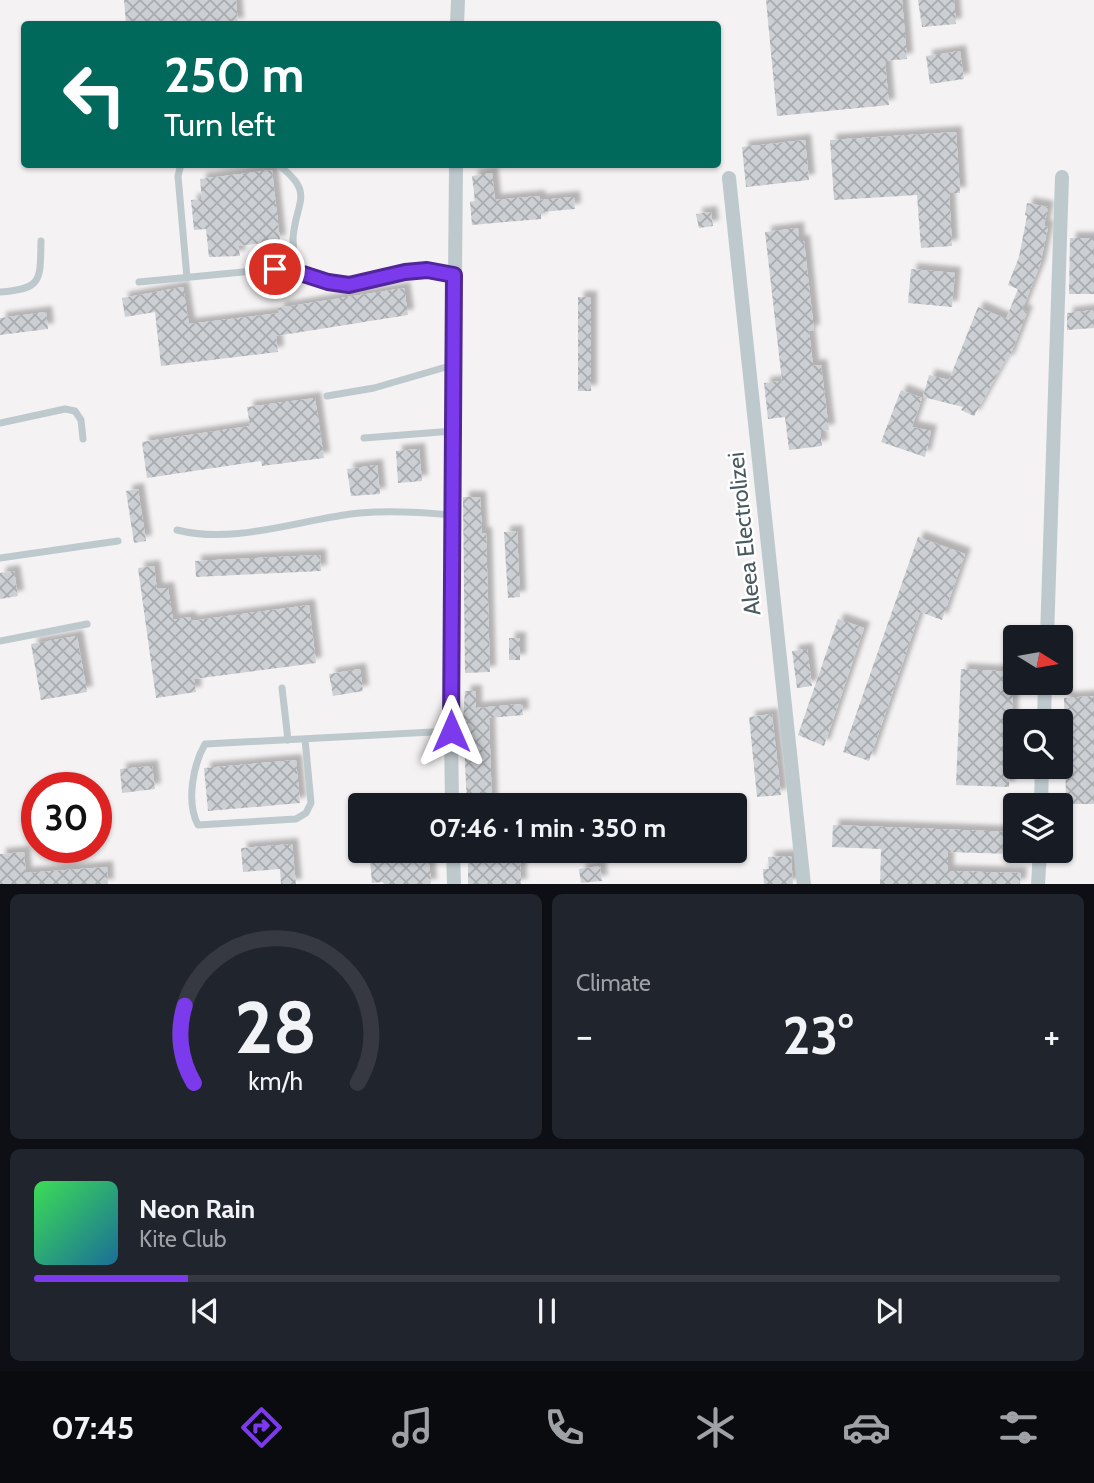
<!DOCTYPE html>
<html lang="en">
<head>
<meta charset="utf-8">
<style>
  :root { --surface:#171b24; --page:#20242c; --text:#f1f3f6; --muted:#9ea1a6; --line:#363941; --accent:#7c3aed }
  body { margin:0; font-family:Cabin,sans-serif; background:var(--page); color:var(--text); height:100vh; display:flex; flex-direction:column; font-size:26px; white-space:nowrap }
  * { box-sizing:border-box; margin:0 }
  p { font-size:23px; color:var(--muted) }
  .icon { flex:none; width:38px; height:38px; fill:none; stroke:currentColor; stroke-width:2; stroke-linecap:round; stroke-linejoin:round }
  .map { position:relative; height:884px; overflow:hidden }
  .sheet { display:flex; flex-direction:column; gap:10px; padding:10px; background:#0d0f14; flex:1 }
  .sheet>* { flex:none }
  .guide { position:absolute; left:21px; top:21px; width:700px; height:147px; border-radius:7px; box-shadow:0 2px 5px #0004; background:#00695c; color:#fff; overflow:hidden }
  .needle { width:46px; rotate:101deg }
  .tools { position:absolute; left:1003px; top:625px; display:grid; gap:14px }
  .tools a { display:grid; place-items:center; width:70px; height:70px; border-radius:7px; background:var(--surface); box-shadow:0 2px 5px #0004; font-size:35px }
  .speed { position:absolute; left:21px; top:772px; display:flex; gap:14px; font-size:35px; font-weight:700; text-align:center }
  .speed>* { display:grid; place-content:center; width:91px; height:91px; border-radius:50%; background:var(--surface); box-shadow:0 2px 5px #0004; line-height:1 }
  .speed .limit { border:10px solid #d22; background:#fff; color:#111 }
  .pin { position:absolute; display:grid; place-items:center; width:60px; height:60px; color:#fff; margin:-30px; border:4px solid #fff; border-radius:50%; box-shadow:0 2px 7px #0007 }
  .me { position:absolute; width:77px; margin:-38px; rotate:0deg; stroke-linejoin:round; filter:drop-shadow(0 0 5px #0008) }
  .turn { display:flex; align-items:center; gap:24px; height:147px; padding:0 28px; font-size:32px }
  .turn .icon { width:91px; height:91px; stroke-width:2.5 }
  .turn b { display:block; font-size:49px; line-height:60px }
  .big { font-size:52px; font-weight:700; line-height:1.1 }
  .sheet .widget { flex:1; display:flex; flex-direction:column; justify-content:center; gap:10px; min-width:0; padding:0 24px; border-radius:10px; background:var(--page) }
  .sheet .dial { align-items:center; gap:0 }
  .dial svg { height:182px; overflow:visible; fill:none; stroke:var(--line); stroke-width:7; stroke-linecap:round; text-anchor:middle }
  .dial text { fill:var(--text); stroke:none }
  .song { display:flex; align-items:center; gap:21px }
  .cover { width:84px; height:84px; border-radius:10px; background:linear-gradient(135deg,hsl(130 70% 55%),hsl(200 70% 35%)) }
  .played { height:7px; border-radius:4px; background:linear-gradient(90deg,var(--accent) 15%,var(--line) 15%) }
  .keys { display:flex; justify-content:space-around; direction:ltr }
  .heat { display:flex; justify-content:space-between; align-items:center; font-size:38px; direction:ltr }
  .sheet .tiles { flex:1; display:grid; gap:10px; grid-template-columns:1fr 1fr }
  .widget:last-child { grid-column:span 2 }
  .trip { position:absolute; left:348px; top:793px; width:399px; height:70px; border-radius:7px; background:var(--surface); box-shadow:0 2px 5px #0004; font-weight:700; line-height:70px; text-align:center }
  .tab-bar { display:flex; height:112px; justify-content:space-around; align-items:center; background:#090b0e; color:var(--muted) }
  .tab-bar .icon { width:49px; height:49px }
  .tab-bar .selected { color:var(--accent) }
  .tab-bar b { font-size:32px; color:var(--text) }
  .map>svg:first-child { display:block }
  .building { fill:url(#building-cross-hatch); filter:url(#shadow) }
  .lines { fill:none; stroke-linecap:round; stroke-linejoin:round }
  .service { stroke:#bec9ce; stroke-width:7 }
  .minor { stroke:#bec9ce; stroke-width:14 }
  .route-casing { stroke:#51269a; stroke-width:18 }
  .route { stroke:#7c3aed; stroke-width:12 }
  .labels { text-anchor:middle; stroke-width:5; stroke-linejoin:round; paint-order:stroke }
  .street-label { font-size:23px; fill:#4a5960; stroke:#fff }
</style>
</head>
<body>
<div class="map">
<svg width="1094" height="885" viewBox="0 0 1094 885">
  <defs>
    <pattern id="building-cross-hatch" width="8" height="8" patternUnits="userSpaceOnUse" patternTransform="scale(1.75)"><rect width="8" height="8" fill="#ccd0d4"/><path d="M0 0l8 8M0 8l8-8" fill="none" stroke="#a8acaf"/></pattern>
    <filter id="shadow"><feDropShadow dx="6" dy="-6" stdDeviation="2" flood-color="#0004"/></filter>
  </defs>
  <rect width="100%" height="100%" fill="#f4f2f3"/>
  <!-- building -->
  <g class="building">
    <polygon points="124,0 236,0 238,24 126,24"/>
    <polygon points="766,0 902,0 907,59 885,61 889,105 777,116"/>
    <polygon points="918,0 954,0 956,24 922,27"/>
    <polygon points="960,51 964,79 930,84 926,56"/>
    <polygon points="956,132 960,193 949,193 952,246 921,248 917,195 834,200 830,140"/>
    <polygon points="805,140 809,180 746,187 742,147"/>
    <polygon points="272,170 280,241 238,246 240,256 209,257 206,229 194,230 191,200 202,199 200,179"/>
    <polygon points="492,173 495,200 539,196 540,200 574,197 575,209 541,212 541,219 472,225 470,202 475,201 472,176"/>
    <polygon points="1027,203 1048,207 1044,226 1048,227 1040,265 1022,310 1027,312 1008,361 1005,360 974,416 961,410 963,407 923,397 929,375 949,380 978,307 1006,319 1018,289 1008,285 1019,257 1027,216 1025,215"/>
    <polygon points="711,212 713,226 699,228 696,214"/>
    <polygon points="798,228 799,241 804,241 814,331 809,331 813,366 821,365 829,430 820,431 822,446 789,450 785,417 768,419 764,383 782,381 765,232"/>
    <polygon points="1070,238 1094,238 1094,294 1069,294"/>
    <polygon points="911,269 955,273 952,307 908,303"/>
    <polygon points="183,287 189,324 279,313 278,308 404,288 408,315 276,336 278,352 161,366 155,312 125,317 122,298"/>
    <rect x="578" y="297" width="13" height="94"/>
    <polygon points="1094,310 1094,328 1067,330 1067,313"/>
    <polygon points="46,312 48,329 0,335 0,318"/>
    <polygon points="901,390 922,398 912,427 931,431 925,457 881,442"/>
    <polygon points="315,398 324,458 262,466 261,461 147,478 142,442 250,426 247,407"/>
    <polygon points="419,449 422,481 398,483 396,451"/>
    <polygon points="377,465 380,494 351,496 347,469"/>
    <polygon points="138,489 146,541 134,543 126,491"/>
    <polygon points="463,497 480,497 482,533 486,533 490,672 465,673"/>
    <polygon points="517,531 520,597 508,598 504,532"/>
    <polygon points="918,537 965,554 942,620 920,612 869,761 843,752"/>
    <polygon points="320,555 321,571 196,577 195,561"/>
    <polygon points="154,566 157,589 168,588 173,620 190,617 191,621 309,605 316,663 194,679 196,692 156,698 138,568"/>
    <polygon points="14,571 18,596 0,599 0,573"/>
    <polygon points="838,619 864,628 824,746 798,735"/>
    <polygon points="77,636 87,692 41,700 31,644"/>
    <rect x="509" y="638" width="11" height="22"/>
    <polygon points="807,649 812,686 797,688 792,651"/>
    <polygon points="360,669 363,691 333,696 329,674"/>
    <polygon points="961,669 1014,672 1009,787 956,785"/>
    <polygon points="465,691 476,691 476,708 522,704 523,715 489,718 492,805 467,805 463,720"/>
    <polygon points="1094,696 1094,804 1066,804 1064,698"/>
    <polygon points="772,714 781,795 757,797 749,717"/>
    <polygon points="296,760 300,803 208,811 204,768"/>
    <polygon points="152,766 155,789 122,793 120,769"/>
    <polygon points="833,825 1012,832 1011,854 948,852 948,871 1021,873 1020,885 880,885 881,849 832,847"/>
    <polygon points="292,844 296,885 281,885 280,869 243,872 241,848"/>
    <polygon points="369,850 443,850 444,859 429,860 431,885 384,885 383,882 372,883"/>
    <polygon points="468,850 520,850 521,885 468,885"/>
    <polygon points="24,852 26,873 107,867 108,885 0,885 0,854"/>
    <polygon points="791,856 793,885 764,885 763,869 769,869 768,857"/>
    <polygon points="600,866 602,881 581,883 579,869"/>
  </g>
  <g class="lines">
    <!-- service -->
    <g class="service">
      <polyline points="181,164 178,176 187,278"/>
      <path d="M 277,164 C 316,193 296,200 293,238 C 293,249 296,261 297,272"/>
      <polyline points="139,282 275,269 297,272 328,282 349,285 405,272 427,270 454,275"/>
      <path d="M 0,292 C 43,289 40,280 41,241"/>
      <polyline points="327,396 374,388 453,365"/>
      <polyline points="0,423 65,409 75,411 81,420 83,439"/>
      <polyline points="364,438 453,431"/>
      <path d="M 177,530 C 236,545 300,519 360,513 C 391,510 421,512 452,515"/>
      <polyline points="0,558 118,541"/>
      <polyline points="0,641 87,624"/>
      <polyline points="282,688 288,740"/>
      <path d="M 305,739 L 311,803 L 306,813 L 296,819 L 198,825 C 186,802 193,765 205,744 L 451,731"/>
    </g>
    <!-- minor -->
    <g class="minor">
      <polyline points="457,24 458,0"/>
      <polyline points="729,178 804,885"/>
      <polyline points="1047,637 1062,177"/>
      <polyline points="1044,721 1045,682"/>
      <polyline points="452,805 451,731 456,164"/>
      <polyline points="1041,805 1042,766"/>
      <polyline points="453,850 454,885"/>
      <polyline points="1038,885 1040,850"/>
    </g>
  </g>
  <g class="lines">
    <defs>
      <polyline id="route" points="275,269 297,272 328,282 349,285 405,272 427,270 454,275 451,731"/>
    </defs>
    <!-- route casing -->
    <use href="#route" class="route-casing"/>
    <!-- route -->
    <use href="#route" class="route"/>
  </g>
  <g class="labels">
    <!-- street labels -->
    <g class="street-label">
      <text transform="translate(744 534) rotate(-96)" y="8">Aleea Electrolizei</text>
    </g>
  </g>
</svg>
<div class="tools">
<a><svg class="needle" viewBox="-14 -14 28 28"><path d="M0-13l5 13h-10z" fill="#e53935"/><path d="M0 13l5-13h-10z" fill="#9ea1a6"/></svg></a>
<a><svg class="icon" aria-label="search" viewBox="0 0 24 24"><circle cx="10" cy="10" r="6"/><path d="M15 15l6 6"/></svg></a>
<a><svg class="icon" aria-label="layers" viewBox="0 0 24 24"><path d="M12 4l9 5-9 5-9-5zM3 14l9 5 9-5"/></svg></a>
</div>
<div class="speed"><div class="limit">30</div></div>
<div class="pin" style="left:275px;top:269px;background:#d93025"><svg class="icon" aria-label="arrive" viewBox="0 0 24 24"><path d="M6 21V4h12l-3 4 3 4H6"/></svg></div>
<svg class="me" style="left:451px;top:731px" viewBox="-20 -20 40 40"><path d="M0-17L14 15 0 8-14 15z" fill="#7c3aed" stroke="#fff" stroke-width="4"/></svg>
<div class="trip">07:46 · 1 min · 350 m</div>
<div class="guide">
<div class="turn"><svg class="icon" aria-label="left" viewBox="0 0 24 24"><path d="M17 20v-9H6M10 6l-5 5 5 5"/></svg><div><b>250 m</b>Turn left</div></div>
</div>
</div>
<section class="sheet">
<div class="tiles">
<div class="widget dial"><svg viewBox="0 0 100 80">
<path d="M14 69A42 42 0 1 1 86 69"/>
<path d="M14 69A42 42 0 0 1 10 35" stroke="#7c3aed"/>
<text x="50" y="56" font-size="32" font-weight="700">28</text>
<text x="50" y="72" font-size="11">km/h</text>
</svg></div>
<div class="widget"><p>Climate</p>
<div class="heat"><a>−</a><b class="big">23°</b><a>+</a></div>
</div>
<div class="widget">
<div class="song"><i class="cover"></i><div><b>Neon Rain</b><p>Kite Club</p></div></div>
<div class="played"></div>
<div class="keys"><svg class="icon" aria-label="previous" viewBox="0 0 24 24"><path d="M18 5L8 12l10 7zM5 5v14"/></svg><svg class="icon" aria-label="pause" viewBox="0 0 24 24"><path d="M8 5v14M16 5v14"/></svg><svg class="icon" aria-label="next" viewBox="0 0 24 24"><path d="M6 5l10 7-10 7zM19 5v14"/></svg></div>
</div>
</div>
</section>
<nav class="tab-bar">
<b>07:45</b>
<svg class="icon selected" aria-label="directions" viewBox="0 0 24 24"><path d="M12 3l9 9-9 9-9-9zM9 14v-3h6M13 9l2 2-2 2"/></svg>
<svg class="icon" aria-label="music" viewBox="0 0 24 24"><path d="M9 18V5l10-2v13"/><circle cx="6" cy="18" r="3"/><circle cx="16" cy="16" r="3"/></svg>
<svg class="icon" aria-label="phone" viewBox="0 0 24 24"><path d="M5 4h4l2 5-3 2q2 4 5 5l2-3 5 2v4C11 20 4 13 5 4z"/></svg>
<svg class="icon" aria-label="climate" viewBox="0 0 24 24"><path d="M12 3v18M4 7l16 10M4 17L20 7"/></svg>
<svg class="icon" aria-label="car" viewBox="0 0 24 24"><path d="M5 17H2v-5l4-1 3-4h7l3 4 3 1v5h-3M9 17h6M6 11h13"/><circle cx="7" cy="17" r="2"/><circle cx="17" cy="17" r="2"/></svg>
<svg class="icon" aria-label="filters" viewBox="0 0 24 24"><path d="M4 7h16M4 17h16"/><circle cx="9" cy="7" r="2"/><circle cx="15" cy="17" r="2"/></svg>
</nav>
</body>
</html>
